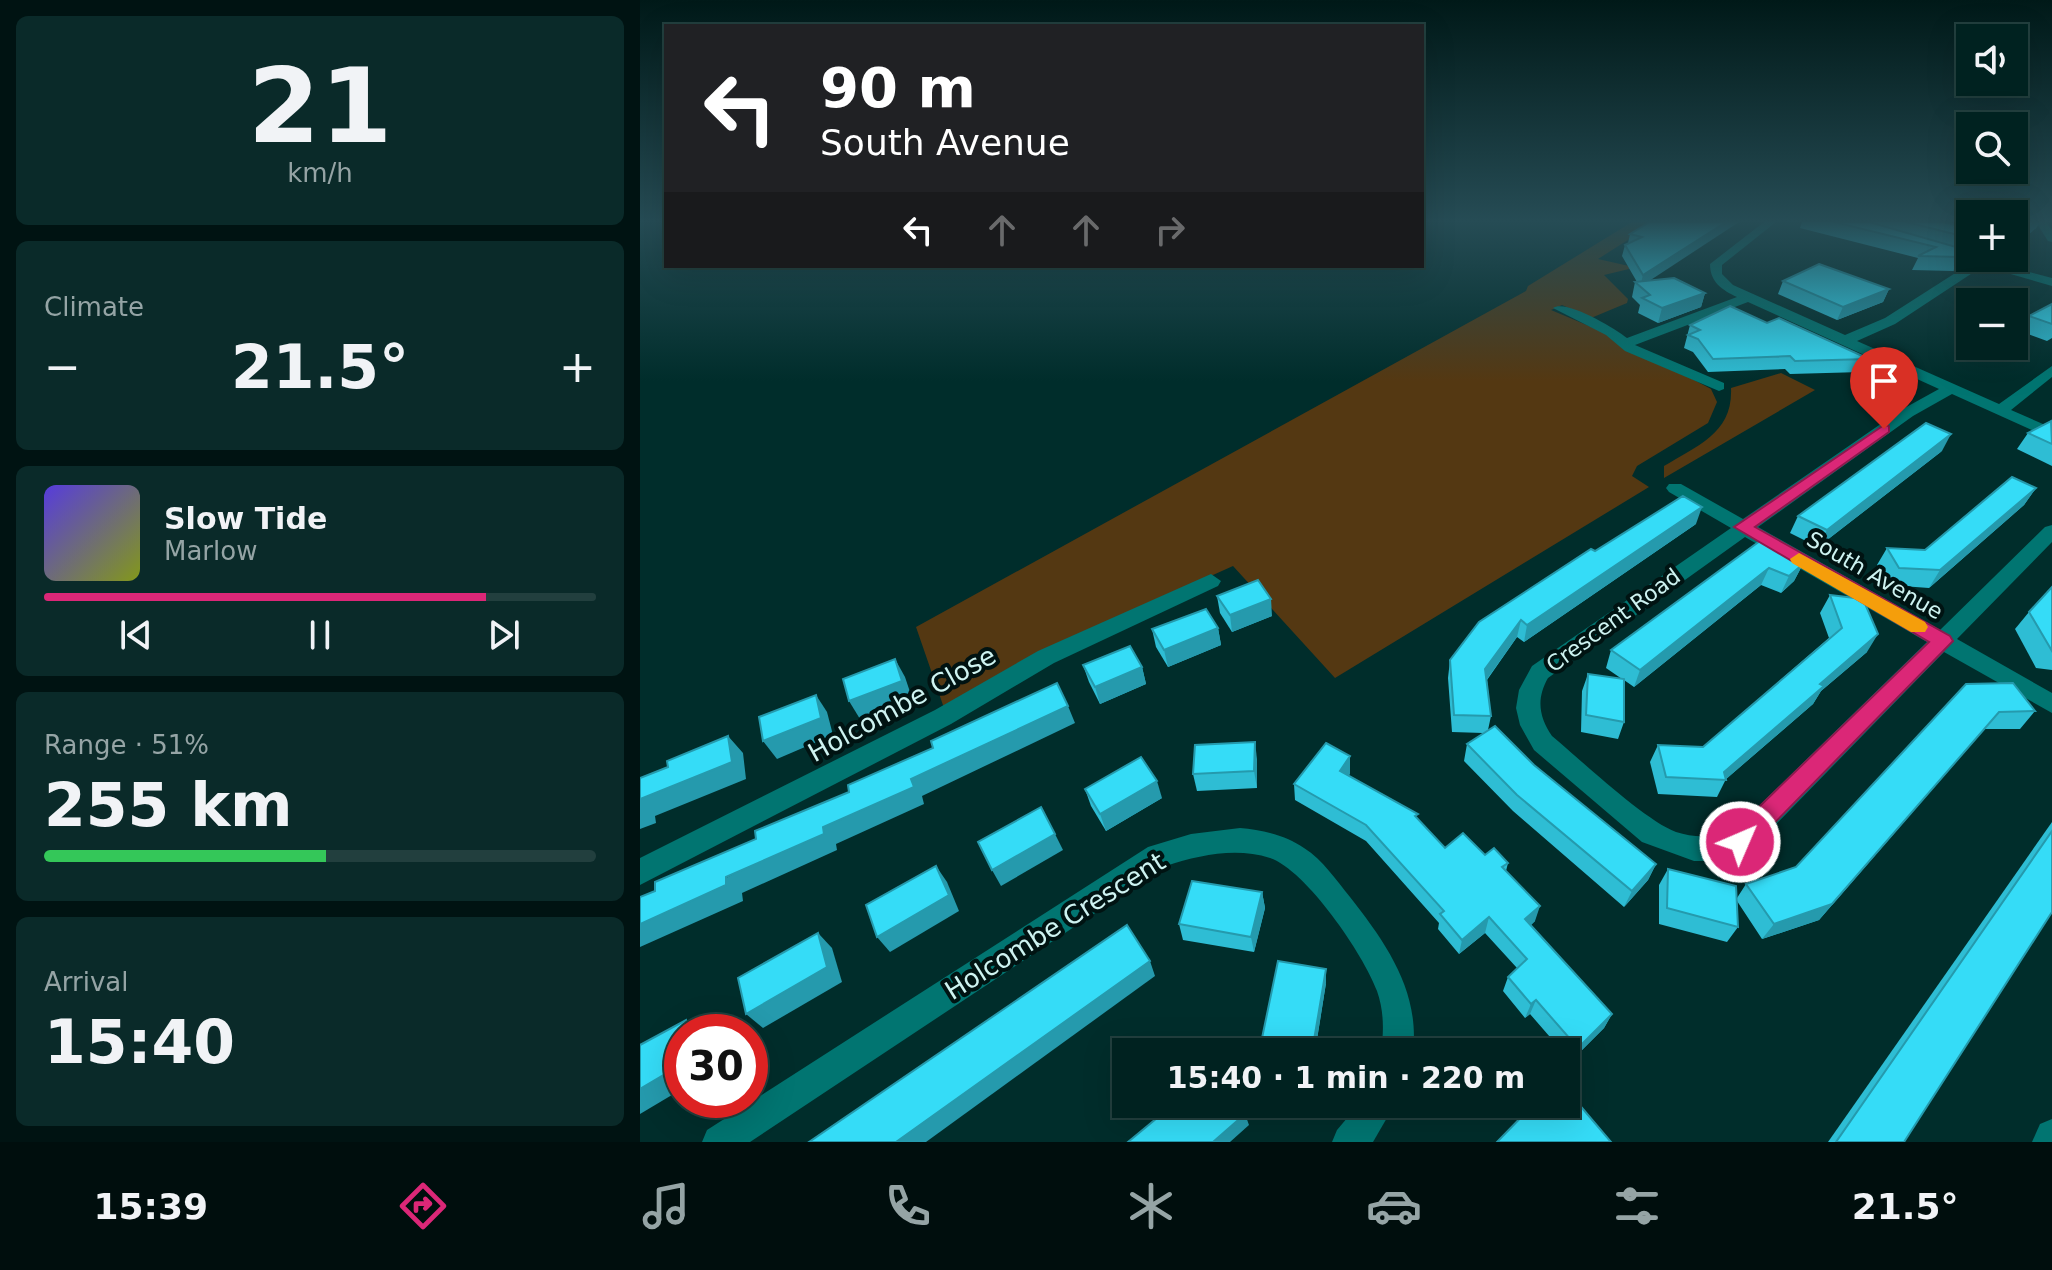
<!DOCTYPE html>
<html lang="en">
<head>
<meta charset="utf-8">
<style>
  :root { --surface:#002220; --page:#0a2a29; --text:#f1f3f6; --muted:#95a4a5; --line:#223f3e; --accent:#db2777 }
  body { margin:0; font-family:"DejaVu Sans",sans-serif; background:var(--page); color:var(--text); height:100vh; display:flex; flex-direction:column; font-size:30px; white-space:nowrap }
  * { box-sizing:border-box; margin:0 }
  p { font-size:26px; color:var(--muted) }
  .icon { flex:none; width:44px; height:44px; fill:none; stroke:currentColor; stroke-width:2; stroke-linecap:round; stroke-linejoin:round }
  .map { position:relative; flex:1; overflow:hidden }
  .drawer { display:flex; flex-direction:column; gap:16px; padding:16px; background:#001312; width:640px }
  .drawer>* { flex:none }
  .top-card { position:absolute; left:24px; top:24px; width:760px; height:244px; border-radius:0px; box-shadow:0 8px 32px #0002,0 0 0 2px var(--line); background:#202124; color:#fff; overflow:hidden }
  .tools { position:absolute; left:1316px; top:24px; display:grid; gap:16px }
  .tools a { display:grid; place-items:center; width:72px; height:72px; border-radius:0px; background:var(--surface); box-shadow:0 8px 32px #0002,0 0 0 2px var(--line); font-size:40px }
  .speed { position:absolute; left:24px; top:1014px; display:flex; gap:16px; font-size:40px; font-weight:700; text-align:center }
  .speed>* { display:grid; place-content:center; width:104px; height:104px; border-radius:50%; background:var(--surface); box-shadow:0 8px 32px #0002,0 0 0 2px var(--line); line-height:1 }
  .speed .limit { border:12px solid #d22; background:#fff; color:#111 }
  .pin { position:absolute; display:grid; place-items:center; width:68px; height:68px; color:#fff; margin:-82px -34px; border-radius:50% 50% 50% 0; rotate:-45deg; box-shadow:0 0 8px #0007 }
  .pin .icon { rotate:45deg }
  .me { position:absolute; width:88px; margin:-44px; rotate:45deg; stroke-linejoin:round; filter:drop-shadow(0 0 6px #0008) }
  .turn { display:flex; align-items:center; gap:28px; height:168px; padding:0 24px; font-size:36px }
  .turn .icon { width:104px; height:104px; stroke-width:2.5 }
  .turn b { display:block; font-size:56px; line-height:68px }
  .lanes { display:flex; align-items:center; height:76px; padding:0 24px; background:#0003; justify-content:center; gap:40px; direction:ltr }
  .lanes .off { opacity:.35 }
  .big { font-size:60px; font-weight:600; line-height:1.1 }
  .drawer .widget { flex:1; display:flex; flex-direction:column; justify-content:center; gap:12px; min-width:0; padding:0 28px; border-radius:12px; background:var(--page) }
  .drawer .dial { align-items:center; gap:0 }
  .dial b { font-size:104px; line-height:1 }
  .song { display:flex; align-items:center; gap:24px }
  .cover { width:96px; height:96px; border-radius:12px; background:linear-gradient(135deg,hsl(250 70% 55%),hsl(70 70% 35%)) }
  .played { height:8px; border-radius:4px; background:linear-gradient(90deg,var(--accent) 80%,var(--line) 80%) }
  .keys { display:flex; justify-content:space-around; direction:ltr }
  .heat { display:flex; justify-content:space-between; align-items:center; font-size:44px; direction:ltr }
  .charge { height:12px; border-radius:6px; background:linear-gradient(90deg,#34c759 51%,var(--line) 0) }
  .trip { position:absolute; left:472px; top:1038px; width:468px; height:80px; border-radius:0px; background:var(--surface); box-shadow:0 8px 32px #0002,0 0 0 2px var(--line); font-weight:600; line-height:80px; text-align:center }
  .tabs { display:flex; height:128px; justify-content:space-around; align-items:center; background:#000e0d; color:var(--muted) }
  .tabs .icon { width:56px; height:56px }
  .tabs .active { color:var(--accent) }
  .tabs b { font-size:36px; color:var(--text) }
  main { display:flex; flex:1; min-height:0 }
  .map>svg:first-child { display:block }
  .green { fill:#543812 }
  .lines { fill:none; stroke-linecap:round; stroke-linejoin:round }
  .minor { fill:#017571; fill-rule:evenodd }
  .wall { fill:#2ebdd4 }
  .shaded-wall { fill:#259aad }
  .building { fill:#35dcf7; stroke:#259aad; stroke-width:2 }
  .route { fill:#db2777; stroke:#8e194d; stroke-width:2 }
  .slow { fill:#f59e0b }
  .labels { text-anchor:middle; stroke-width:8; stroke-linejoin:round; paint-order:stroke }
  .street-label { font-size:22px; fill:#cef3f1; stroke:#001312 }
  .near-street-label { font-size:26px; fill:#cef3f1; stroke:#001312 }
</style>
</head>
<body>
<main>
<section class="drawer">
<div class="widget dial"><b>21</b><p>km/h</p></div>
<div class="widget"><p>Climate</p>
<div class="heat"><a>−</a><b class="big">21.5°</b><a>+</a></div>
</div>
<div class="widget">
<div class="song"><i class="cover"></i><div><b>Slow Tide</b><p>Marlow</p></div></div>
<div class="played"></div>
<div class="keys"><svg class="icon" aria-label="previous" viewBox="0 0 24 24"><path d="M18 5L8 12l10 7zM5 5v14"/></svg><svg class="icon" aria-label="pause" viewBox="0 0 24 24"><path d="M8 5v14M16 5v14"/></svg><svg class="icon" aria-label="next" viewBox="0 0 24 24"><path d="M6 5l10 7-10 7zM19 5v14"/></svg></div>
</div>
<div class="widget"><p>Range · 51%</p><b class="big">255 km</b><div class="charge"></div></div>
<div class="widget"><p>Arrival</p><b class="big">15:40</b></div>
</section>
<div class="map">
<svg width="1412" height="1142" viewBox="0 0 1412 1142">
  <rect width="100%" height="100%" fill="#002d2b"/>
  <!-- green -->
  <g class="green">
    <polygon points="992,222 1016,222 958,259 989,266 989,269 964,275 988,299 987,303 951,318 922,305 911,310 968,334 1071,389 1077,402 1068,423 997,466 992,476 1009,487 695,678 593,566 408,649 304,708 276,627 886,291 888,286"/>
    <path d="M 1141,373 L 1175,390 L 1024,478 L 1024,466 C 1058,445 1093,433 1091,388 Z"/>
  </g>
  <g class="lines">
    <!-- minor -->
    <g class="minor">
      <path d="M 1124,222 L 1136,222 L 1082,265 L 1082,274 L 1093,285 L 1205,335 L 1245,318 L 1331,263 L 1296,253 L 1296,247 L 1412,278 L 1412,286 L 1343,266 L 1255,324 L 1217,341 L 1359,404 L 1412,366 L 1412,377 L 1371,410 L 1412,428 L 1412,439 L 1312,394 L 1273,416 L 1118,527 L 1300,630 L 1405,527 L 1412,525 L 1412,542 L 1317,639 L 1412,693 L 1412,713 L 1304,652 L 1110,851 L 1076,861 L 1054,861 L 1002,842 L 894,750 L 880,725 L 876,708 L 879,690 L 892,666 L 1091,528 L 1029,492 L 1026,488 L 1029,484 L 1041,484 L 1103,519 L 1261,410 L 1299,389 L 1108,302 L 995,345 L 1084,383 L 1084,389 L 1079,391 L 985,351 L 966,335 L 913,308 C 926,299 974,328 987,338 L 1097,297 C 1082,290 1070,282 1070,264 ZM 1105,537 L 1287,642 L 1092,832 C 1073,837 1054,838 1036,832 C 1004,820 941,760 912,736 C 899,717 896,699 908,678 Z"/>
      <polygon points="1396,222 1406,222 1412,230 1412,242 1408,241"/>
      <polygon points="571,574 581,581 578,586 414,663 311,724 0,885 0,858 295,710 398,651"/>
      <path d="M 600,828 C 622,830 646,835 664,848 C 683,860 696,880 710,897 C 746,943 780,991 773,1052 L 741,1052 C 744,1031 744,1011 737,991 C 724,955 666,870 630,858 C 596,847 559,855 526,866 L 110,1142 L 62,1142 L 67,1130 L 508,847 L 551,834 Z"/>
      <polygon points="719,1104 755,1104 733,1142 692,1142 697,1130"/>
      <polygon points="1412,1119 1412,1142 1392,1142 1400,1124"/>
    </g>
  </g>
  <!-- wall -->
  <g class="wall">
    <polygon points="1010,222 1010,281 1065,293 1061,307 1018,323 998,313 1000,305 992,297 995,282 997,282 982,256 985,245 988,243 990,234"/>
    <polygon points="1162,222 1302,222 1330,228 1330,253 1329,253 1323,265 1313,271 1272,270 1278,258 1160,228"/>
    <polygon points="1374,222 1400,222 1396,228 1377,244 1374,239"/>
    <polygon points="1143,281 1249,289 1243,302 1197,320 1138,294"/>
    <polygon points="1412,304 1412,338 1407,341 1380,331 1389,316"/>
    <polygon points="1127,323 1229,359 1222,372 1150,374 1145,369 1068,372 1053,352 1044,348 1050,325"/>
    <polygon points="1412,421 1412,466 1377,449 1388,433"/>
    <polygon points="1302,451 1178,547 1150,533 1158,516"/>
    <polygon points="1396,488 1384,505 1289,588 1248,585 1237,565 1247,548 1285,550"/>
    <polygon points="1056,524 884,642 877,637 847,680 851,716 848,730 1016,864 1008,880 984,907 873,811 824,761 827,744 843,733 812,732 808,678 810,660 955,551"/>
    <polygon points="1120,541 1163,564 1154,581 1141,593 1121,585 994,687 984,680 984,722 978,739 941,732 942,691 948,674 982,679 966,668 971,650"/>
    <polygon points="1412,587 1412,670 1396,668 1375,629 1389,612"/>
    <polygon points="1190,595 1227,652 1181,691 1173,704 1086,779 1077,797 1018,794 1010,762 1018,745 1063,747 1189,638 1180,613"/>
    <polygon points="577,596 632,616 592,632 580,613"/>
    <polygon points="578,628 581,645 528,667 516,647 512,629"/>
    <polygon points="443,665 502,667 506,684 460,704 449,682"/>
    <polygon points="1326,684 1395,711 1380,729 1344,729 1179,920 1122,939 1097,901 1098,927 1087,942 1019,924 1019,885 1028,869 1097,898 1106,884 1156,867"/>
    <polygon points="617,759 617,788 557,791 553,774"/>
    <polygon points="710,773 709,776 778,819 805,848 845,855 868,863 866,871 895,921 891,925 972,1014 964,1028 931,1061 926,1055 926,1052 923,1052 890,1014 885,1018 863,991 868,977 877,968 845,933 819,954 798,929 799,923 726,841 655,800 654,784"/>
    <polygon points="445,789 522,798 466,831 451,806"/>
    <polygon points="1412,822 1412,912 1264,1142 1188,1142"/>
    <polygon points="622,892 625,908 614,952 543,940 539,924"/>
    <polygon points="686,983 675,1052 622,1052 621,1043"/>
  </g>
  <!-- shaded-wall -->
  <g class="shaded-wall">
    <polygon points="1086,222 1099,222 1000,287 1003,275"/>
    <polygon points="1395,222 1400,222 1396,228 1377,244 1385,230"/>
    <polygon points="1330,251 1323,265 1313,271 1320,257"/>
    <polygon points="1249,289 1243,302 1197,320 1203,307"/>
    <polygon points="1065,293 1061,307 1018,323 1022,308"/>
    <polygon points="1311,434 1302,451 1178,547 1187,530"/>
    <polygon points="1396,488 1384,505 1289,588 1300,570"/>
    <polygon points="1062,507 1056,524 884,642 887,625"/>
    <polygon points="1163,564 1154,581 1141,593 1149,576"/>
    <polygon points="1129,568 1121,585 994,687 1000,670"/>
    <polygon points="631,599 632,616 592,632 590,615"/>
    <polygon points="881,620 877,637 842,686 845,669"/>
    <polygon points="578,628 581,645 528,667 524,650"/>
    <polygon points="1238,634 1227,652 1181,691 1173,704 1085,780 1084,772 1180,684"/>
    <polygon points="255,659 265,677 272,698 220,719 209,701"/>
    <polygon points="502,667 506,684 460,704 455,687"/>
    <polygon points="176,695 187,712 193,735 137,759 123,741"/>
    <polygon points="428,706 435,723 282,796 284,804 196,844 197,850 102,893 103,901 0,947 0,957 0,924 271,779"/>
    <polygon points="1359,712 1179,920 1122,939 1134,924"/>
    <polygon points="88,736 103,753 106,779 15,816 16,823 0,829 0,799"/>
    <polygon points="615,742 617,759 617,788 614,771"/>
    <polygon points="710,756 710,773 700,788 700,771"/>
    <polygon points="517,781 522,798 466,831 460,814"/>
    <polygon points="415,834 423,850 361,886 352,870"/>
    <polygon points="1016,864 1008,880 984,907 992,891"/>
    <polygon points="296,866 307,882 319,911 250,952 237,937"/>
    <polygon points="622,892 625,908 614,952 611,937"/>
    <polygon points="900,906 895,921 880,935 885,919"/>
    <polygon points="849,917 845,933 819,954 822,940"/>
    <polygon points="178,933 192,948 202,982 123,1028 106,1014"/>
    <polygon points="510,961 515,976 286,1142 256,1142"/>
    <polygon points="686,969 686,983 675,1052 672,1052"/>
    <polygon points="896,1000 890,1014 885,1018 891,1004"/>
    <polygon points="972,1014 964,1028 931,1061 938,1048"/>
    <polygon points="46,1020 64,1032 48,1032"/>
    <polygon points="42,1064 42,1089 0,1114 0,1089"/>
    <polygon points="605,1114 609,1125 590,1142 573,1142"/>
  </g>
  <!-- building -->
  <g class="building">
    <polygon points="1010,222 1086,222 1003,275 985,245 1002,237 990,234"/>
    <polygon points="1194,222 1229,222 1330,251 1320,257 1278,256 1296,247"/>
    <polygon points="1266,222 1302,222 1330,228 1330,238"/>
    <polygon points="1379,222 1395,222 1385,230"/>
    <polygon points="1179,264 1249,289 1203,307 1143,281"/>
    <polygon points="1034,278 1065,293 1022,308 1002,298 1010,295 995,282"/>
    <polygon points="1412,304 1412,324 1389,316"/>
    <polygon points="1090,306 1127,323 1139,318 1229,359 1155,361 1150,356 1073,359 1058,339 1048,335 1060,330 1050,325"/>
    <polygon points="1411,421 1412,444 1388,433"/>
    <polygon points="1286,423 1311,434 1187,530 1158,516"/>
    <polygon points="1372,477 1396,488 1300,570 1259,568 1247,548 1285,550"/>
    <polygon points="1043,496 1062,507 887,625 881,620 845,669 851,716 814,715 810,660 839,622 951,549 955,551"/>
    <polygon points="1120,541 1163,564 1149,576 1129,568 1000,670 971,650"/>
    <polygon points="618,580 631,599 590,615 577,596"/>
    <polygon points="1412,587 1412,651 1389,612"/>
    <polygon points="1190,595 1223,599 1238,634 1180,684 1184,686 1084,772 1086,780 1026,777 1018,745 1063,747 1202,628"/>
    <polygon points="566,609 578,628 524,650 512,629"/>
    <polygon points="490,646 502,667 455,687 443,665"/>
    <polygon points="255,659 262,681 209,701 203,679"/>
    <polygon points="948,674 984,679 984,722 946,715"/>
    <polygon points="417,683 428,706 271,779 274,787 183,827 184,834 86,877 86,885 0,924 0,897 15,891 15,882 116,839 115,831 209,792 208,785 293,748 291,741"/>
    <polygon points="1373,683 1395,711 1359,712 1192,904 1134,924 1106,884 1156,867 1326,684"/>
    <polygon points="176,695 181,718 123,741 119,717"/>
    <polygon points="855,726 894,765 1016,864 992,891 877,795 827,744"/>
    <polygon points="88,736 92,762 0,799 0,778 28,767 27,761"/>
    <polygon points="615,742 614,771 553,774 555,745"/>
    <polygon points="686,743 710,756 700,771 778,814 775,816 805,848 823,833 845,855 854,848 868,863 862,867 900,906 885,919 972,1014 938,1048 896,1000 891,1004 868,977 887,959 849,917 822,940 800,914 804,911 726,825 654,784"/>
    <polygon points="501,757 517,781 460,814 445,789"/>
    <polygon points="401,807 415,834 352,870 338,842"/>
    <polygon points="1412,831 1412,912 1264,1142 1196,1142"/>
    <polygon points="296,866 309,895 237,937 226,905"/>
    <polygon points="1028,869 1096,886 1098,927 1027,908"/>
    <polygon points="552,881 622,892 611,937 539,924"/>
    <polygon points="487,925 510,961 256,1142 169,1142"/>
    <polygon points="178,933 187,967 106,1014 98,978"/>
    <polygon points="638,961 686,969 672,1052 621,1043"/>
    <polygon points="46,1020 48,1032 42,1032 42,1064 0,1089 0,1045"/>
    <polygon points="926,1089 971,1142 857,1142 894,1104 926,1104"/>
    <polygon points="534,1104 599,1104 605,1114 573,1142 488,1142"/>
  </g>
  <!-- sky -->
  <linearGradient id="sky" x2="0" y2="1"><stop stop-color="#001918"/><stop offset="0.58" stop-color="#264c55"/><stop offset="1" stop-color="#264c55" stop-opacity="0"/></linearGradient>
  <rect width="1412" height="381" fill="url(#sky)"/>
  <!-- route -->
  <polygon class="route" points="1244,425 1249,426 1249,432 1115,527 1310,636 1313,641 1108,850 1100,853 1091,850 1088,842 1091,834 1289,642 1094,527"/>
  <!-- slow -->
  <polygon class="slow" points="1159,553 1285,622 1288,627 1285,632 1271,632 1152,563 1150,559"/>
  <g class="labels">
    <!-- street labels -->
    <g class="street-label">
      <text transform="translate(1235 575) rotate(30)" y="8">South Avenue</text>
      <text transform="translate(973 620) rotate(-36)" y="8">Crescent Road</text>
    </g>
    <!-- near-street labels -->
    <g class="near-street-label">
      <text transform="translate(262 704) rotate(-29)" y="9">Holcombe Close</text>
      <text transform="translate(415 926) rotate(-32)" y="9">Holcombe Crescent</text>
    </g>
  </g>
</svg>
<div class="tools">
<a><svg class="icon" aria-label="sound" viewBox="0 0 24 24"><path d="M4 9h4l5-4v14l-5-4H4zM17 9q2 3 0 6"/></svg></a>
<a><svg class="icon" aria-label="search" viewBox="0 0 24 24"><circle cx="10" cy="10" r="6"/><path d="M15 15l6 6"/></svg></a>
<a>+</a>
<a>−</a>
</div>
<div class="speed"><div class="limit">30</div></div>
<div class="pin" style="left:1244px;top:429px;background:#d93025"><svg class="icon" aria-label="arrive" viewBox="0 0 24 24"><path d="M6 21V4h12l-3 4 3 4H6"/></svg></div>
<svg class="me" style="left:1100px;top:842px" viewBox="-20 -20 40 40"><circle r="17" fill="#db2777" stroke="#fff" stroke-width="3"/><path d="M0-11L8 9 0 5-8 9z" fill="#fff"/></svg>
<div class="trip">15:40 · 1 min · 220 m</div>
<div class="top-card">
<div class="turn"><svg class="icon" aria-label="left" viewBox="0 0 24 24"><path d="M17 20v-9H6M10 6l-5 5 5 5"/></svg><div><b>90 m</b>South Avenue</div></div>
<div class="lanes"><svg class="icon" aria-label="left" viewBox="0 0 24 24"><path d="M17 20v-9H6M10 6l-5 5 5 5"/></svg><svg class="icon off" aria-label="ahead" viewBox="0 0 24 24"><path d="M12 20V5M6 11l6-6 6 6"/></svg><svg class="icon off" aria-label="ahead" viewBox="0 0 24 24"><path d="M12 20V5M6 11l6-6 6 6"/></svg><svg class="icon off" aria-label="right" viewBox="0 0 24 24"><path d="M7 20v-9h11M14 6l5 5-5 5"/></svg></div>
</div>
</div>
</main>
<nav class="tabs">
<b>15:39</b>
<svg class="icon active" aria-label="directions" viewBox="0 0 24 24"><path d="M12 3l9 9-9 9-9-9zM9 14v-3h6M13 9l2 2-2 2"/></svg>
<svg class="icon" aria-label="music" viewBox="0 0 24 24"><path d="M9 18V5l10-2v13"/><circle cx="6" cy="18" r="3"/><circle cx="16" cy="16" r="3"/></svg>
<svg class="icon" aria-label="phone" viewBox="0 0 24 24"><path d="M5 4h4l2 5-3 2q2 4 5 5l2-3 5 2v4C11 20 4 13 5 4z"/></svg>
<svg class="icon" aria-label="climate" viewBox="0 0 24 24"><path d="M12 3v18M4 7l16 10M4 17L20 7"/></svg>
<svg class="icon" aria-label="car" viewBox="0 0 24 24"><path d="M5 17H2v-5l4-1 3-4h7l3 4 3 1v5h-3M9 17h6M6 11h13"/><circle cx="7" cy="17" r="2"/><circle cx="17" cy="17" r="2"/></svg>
<svg class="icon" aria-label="filters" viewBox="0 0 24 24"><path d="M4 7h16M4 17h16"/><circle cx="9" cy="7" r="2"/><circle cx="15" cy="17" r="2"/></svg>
<b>21.5°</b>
</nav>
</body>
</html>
